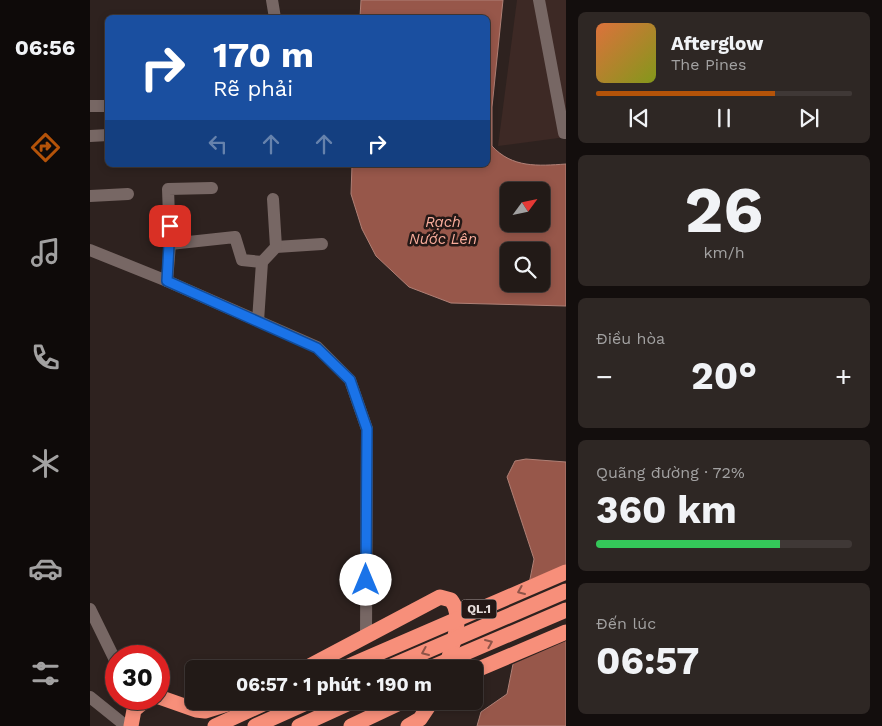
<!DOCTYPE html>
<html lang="vi">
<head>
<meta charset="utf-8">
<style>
  :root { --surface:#221a17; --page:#2e2724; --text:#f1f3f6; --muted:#a2a1a1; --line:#3f3836; --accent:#b45309 }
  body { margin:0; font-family:"Work Sans",sans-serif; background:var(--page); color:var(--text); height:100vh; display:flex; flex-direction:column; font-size:19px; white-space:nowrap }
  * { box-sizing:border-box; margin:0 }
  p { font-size:16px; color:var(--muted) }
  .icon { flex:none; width:28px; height:28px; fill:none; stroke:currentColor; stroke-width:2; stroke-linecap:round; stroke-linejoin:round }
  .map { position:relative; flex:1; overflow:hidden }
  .drawer { display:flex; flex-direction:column; gap:12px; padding:12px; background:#130e0d; width:316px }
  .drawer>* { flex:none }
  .banner { position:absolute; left:15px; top:15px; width:385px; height:152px; border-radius:8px; box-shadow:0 2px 8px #0003,0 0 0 1px var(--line); background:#1a4fa0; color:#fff; overflow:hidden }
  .needle { width:32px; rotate:57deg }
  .controls { position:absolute; left:410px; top:182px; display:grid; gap:10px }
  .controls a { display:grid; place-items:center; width:50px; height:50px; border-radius:8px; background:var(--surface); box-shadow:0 2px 8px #0003,0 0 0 1px var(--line); font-size:25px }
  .speed { position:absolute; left:15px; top:645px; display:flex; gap:10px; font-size:25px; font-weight:700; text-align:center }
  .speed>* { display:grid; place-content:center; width:65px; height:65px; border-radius:50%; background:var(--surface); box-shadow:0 2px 8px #0003,0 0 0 1px var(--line); line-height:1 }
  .speed .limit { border:8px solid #d22; background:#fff; color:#111 }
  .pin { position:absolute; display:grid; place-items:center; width:42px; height:42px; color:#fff; margin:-21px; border-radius:10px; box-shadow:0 2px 8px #0006 }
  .me { position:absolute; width:55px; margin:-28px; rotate:0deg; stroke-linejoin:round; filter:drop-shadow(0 0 4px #0008) }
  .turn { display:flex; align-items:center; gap:18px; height:105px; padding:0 25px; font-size:22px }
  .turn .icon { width:65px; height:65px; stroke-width:2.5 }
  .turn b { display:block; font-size:35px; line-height:42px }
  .lanes { display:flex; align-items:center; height:48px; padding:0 25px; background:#0003; justify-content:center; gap:25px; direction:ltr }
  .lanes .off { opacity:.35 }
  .big { font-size:38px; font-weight:700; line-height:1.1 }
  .drawer .card { flex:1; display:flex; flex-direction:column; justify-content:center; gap:8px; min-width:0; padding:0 18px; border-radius:8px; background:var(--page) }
  .drawer .dial { align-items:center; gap:0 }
  .dial b { font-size:65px; line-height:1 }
  .song { display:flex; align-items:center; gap:15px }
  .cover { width:60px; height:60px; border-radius:8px; background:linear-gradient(135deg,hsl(20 70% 55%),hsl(70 70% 35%)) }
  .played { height:5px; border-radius:2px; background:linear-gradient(90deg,var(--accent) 70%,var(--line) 70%) }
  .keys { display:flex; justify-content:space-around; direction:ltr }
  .heat { display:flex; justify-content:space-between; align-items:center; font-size:28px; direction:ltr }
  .charge { height:8px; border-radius:4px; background:linear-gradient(90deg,#34c759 72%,var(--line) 0) }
  .trip { position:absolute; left:95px; top:660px; width:298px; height:50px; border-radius:8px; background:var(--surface); box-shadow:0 2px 8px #0003,0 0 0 1px var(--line); font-weight:700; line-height:50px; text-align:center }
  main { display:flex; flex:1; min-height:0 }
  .tabs { display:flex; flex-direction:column; width:90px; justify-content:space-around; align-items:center; background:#0e0a09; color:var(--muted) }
  .tabs .icon { width:35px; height:35px }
  .tabs .on { color:var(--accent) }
  .tabs b { font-size:22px; color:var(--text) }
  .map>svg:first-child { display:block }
  .built { fill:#3d2925 }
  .water { fill:#97574a; stroke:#af8076; fill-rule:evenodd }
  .pier { fill:#2e221f }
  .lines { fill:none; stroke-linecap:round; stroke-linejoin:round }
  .minor { stroke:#776764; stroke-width:12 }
  .highway { stroke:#f78f7a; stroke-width:15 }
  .oneway { stroke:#8e5448 }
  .route-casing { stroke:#114b97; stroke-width:12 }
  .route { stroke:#1a73e8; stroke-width:9 }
  .labels { text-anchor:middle; stroke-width:5; stroke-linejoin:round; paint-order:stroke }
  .shield { fill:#241816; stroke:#ada3a1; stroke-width:1 }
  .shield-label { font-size:12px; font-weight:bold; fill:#e8dfdd }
  .water-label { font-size:15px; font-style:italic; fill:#f9ac9b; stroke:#241816 }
</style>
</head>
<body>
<main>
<nav class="tabs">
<b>06:56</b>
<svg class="icon on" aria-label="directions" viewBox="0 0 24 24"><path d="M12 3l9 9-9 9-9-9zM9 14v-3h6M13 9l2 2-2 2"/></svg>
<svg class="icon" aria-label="music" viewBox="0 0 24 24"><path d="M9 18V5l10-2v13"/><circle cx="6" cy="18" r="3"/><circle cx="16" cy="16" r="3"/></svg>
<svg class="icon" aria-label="phone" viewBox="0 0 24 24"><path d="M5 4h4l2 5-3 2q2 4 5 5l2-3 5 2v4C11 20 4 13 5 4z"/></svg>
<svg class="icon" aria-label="climate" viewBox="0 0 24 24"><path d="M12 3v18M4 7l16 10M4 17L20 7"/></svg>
<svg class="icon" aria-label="car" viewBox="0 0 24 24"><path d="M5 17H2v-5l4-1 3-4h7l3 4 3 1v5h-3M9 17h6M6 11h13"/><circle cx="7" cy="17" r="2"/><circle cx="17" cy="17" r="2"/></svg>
<svg class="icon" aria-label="filters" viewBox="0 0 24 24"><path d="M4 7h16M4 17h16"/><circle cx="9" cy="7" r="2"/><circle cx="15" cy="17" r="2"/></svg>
</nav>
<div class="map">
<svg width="476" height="726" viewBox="0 0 476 726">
  <rect width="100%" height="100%" fill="#2e221f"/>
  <!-- built -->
  <polygon class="built" points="427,0 476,0 476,137 408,146"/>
  <!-- water -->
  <g class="water">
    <path d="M 271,0 L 413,0 L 402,107 L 402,146 C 422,168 448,166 476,164 L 476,306 L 361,303 L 319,287 L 286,256 L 272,229 L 261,194 L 262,165 L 398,165 L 398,18 L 270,17 ZM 419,191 L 451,191 L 451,224 L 419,224 ZM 419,251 L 451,251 L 451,284 L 419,284 Z"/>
    <polygon points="436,459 476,462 476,726 387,726 391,712 417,694 444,559 417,477 425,461"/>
  </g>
  <!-- pier -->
  <polygon class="pier" points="476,565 476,641 421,665 437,581"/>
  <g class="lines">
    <!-- minor -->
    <g class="minor">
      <polyline points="182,0 185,18"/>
      <polyline points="449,0 474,133 476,133"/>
      <polyline points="0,106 18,106"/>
      <polyline points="0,136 18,135"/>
      <polyline points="0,196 38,194"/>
      <polyline points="80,244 145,237 152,260 172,262"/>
      <polyline points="186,247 232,244"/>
      <polyline points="0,250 77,281 227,347 260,380 277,429 276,637"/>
      <polyline points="77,281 80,244 78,189 122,188"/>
      <polyline points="168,321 172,262 186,247 183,199"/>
      <polyline points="0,609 26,662"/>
      <polyline points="0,697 36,726"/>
    </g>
    <!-- highway -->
    <g class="highway">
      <path d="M 214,669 L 350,597 L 361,600 C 375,617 361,650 355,669"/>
      <polyline points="252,669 476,572"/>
      <polyline points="295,669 476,591"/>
      <polyline points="338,669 476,610"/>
      <polyline points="384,671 476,632"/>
      <polyline points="69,697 106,710 115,711 147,701"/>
      <polyline points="41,726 44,710 57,699"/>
      <polyline points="125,726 180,701"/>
      <polyline points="165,726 221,701"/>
      <polyline points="209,726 264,701"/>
      <polyline points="261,726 314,701"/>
      <polyline points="318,726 330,719 342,701"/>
    </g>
  </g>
  <!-- one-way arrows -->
  <defs><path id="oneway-chevron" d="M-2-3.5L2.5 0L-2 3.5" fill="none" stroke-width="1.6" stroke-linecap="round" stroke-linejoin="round" transform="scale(1.25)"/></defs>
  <g class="oneway">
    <use href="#oneway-chevron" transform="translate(431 591) rotate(157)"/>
    <use href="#oneway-chevron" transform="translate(399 643) rotate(-23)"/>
    <use href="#oneway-chevron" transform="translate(335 652) rotate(157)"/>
  </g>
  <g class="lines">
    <defs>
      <polyline id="route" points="80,226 77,281 227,348 260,380 277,429 276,580"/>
    </defs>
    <!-- route casing -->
    <use href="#route" class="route-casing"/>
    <!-- route -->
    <use href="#route" class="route"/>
  </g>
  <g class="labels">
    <!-- shield labels -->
    <rect class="shield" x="371.5" y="599.5" width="35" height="19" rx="4"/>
    <g class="shield-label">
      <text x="389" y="613">QL.1</text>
    </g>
    <!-- water labels -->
    <g class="water-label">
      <text x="353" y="227">Rạch<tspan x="353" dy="17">Nước Lên</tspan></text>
    </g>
  </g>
</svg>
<div class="controls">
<a><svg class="needle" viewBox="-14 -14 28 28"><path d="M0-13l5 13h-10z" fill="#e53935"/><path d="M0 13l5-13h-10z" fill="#a2a1a1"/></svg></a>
<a><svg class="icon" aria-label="search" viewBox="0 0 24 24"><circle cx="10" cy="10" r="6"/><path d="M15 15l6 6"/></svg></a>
</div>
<div class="speed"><div class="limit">30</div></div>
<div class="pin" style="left:80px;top:226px;background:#d93025"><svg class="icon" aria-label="arrive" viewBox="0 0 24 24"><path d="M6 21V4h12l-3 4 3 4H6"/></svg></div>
<svg class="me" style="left:276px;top:580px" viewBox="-20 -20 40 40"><circle r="19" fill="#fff"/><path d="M0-13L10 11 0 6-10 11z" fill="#1a73e8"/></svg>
<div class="trip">06:57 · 1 phút · 190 m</div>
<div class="banner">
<div class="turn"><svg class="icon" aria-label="right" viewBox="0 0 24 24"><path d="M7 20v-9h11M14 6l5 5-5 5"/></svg><div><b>170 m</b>Rẽ phải</div></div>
<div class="lanes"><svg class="icon off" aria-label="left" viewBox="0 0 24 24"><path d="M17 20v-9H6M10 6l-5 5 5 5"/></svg><svg class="icon off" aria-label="ahead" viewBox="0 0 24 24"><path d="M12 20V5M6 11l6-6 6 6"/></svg><svg class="icon off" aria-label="ahead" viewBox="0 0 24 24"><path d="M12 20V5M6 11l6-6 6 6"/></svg><svg class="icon" aria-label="right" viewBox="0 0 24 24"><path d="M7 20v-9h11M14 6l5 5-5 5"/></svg></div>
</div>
</div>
<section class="drawer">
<div class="card">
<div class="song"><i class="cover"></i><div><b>Afterglow</b><p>The Pines</p></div></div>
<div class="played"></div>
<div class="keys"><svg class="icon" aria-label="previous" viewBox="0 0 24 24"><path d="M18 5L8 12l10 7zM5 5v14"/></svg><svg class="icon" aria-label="pause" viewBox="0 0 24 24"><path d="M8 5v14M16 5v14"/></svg><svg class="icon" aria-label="next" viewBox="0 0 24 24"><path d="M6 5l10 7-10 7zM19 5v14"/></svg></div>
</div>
<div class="card dial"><b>26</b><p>km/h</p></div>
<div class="card"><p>Điều hòa</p>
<div class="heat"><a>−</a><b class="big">20°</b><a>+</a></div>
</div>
<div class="card"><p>Quãng đường · 72%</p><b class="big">360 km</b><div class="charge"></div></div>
<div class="card"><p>Đến lúc</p><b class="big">06:57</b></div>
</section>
</main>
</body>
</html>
